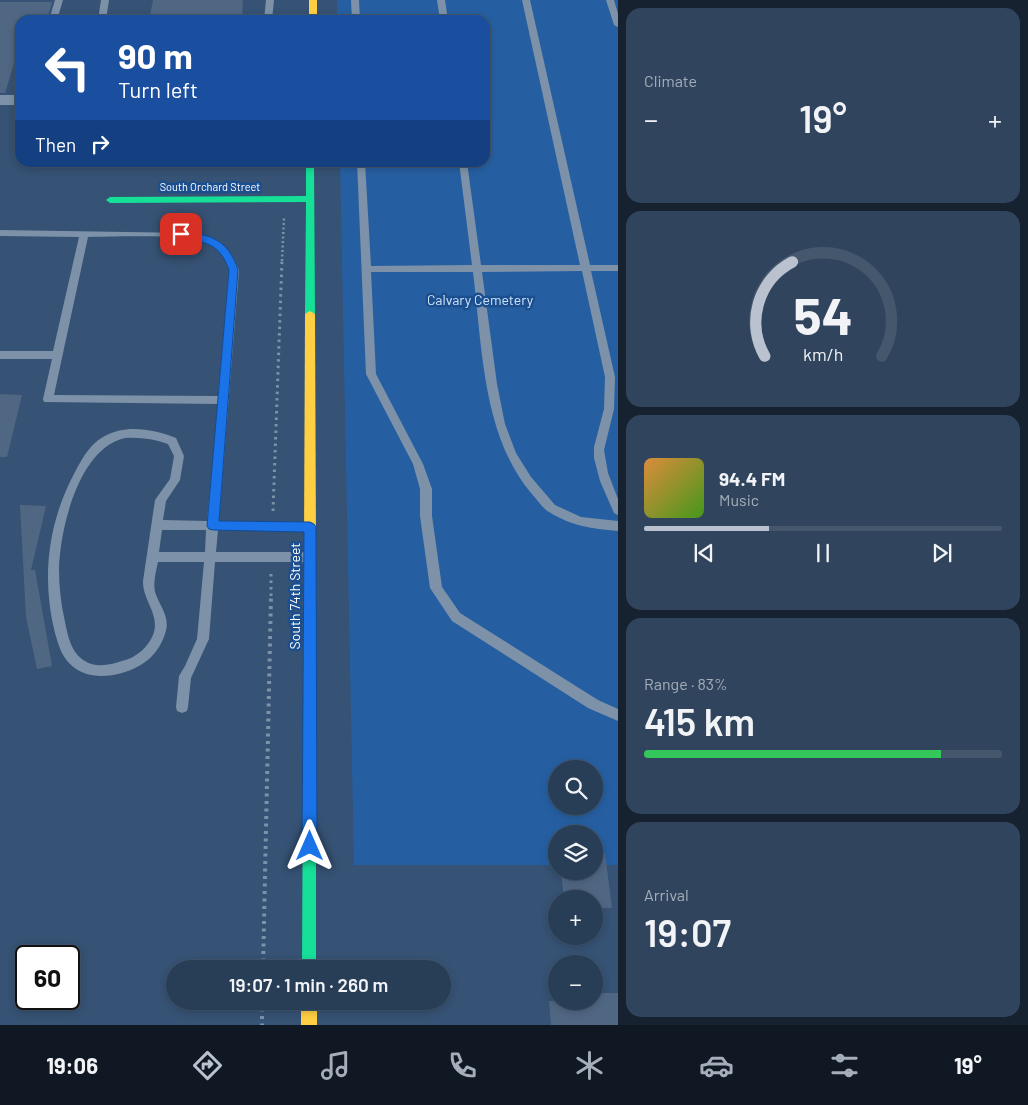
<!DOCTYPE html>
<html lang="en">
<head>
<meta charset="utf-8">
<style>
  :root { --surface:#283e57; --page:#30455d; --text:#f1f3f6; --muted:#a5aeba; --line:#44576d; --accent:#b9c2ce }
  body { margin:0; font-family:Barlow,sans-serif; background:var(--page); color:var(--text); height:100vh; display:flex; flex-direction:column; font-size:19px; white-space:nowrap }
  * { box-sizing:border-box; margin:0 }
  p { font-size:16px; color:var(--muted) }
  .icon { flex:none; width:28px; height:28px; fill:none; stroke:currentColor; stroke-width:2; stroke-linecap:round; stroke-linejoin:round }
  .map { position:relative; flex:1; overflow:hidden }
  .details { display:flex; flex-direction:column; gap:8px; padding:8px; background:#162230; width:410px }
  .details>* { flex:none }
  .hud { position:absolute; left:15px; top:15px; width:475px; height:152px; border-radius:15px; box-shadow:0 2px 8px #0003,0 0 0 1px var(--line); background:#1a4fa0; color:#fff; overflow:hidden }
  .tools { position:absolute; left:548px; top:760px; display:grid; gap:10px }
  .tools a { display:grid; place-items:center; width:55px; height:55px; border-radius:50%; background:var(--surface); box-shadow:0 2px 8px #0003,0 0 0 1px var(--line); font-size:25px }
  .speed { position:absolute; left:15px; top:945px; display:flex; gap:10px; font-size:25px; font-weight:700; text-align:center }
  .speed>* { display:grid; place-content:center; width:65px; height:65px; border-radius:50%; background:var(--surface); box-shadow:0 2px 8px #0003,0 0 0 1px var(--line); line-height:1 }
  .speed .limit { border:2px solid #111; border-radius:8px; background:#fff; color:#111 }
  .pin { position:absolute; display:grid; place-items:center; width:42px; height:42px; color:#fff; margin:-21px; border-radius:10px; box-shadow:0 2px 8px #0006 }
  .me { position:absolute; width:55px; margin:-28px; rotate:0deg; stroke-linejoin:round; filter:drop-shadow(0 0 4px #0008) }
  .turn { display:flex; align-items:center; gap:18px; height:105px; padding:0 20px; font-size:22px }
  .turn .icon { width:65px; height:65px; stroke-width:2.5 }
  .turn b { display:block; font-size:35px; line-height:42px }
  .then { display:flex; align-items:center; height:48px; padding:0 20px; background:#0003; gap:10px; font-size:19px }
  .big { font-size:38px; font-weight:600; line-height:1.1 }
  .details .tile { flex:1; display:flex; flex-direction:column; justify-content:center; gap:8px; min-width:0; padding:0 18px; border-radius:15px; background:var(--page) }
  .details .dial { align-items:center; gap:0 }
  .dial svg { height:130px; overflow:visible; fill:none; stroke:var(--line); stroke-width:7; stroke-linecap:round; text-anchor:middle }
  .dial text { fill:var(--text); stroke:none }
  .song { display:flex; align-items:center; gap:15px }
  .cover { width:60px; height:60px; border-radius:8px; background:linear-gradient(135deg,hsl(30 70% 55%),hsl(100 70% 35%)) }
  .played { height:5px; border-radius:2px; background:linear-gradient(90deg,var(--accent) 35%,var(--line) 35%) }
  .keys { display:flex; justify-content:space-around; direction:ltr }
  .heat { display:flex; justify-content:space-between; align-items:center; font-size:28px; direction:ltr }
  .charge { height:8px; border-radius:4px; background:linear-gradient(90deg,#34c759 83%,var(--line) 0) }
  .trip { position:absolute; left:166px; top:960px; width:285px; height:50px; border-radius:25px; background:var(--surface); box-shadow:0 2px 8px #0003,0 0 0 1px var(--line); font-weight:600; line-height:50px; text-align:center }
  .tabs { display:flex; height:80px; justify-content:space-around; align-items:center; background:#101923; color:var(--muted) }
  .tabs .icon { width:35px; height:35px }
  .tabs .selected { color:var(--accent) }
  .tabs b { font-size:22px; color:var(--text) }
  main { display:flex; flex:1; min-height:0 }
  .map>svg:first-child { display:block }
  .green { fill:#265fa1; fill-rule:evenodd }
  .building { fill:#506783 }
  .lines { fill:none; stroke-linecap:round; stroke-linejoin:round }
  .path-far2 { stroke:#7d92a8; stroke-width:2.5; stroke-dasharray:2 2.5; stroke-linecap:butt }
  .path-far1 { stroke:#7d92a8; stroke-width:3; stroke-dasharray:2.5 4; stroke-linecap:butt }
  .path { stroke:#7d92a8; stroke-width:4; stroke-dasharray:3 4.5; stroke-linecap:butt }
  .lane { fill:#7d92a8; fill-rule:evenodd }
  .street { fill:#7d92a8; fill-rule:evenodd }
  .fast { fill:#16e098; fill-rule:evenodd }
  .slow { fill:#ffcf43; fill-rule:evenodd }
  .route { fill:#1a73e8; stroke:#114b97 }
  .labels { text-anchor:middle; stroke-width:5; stroke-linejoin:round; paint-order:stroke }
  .far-street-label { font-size:11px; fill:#fff; stroke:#1b4f8f }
  .park-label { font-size:14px; fill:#cfe3fa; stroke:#1b4f8f }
  .street-label { font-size:14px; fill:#fff; stroke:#1b4f8f }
</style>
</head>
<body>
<main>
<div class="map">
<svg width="618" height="1025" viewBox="0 0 618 1025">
  <rect width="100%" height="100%" fill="#365274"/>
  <!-- green -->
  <path class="green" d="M 337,0 L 618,0 L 618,865 L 594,865 L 594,834 L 556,834 L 556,865 L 354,865 L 340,163 L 485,162 L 485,20 L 337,20 ZM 556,769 L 594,769 L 594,806 L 556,806 Z"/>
  <!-- building -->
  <g class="building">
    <polygon points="153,0 243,0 242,20 149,20"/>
    <polygon points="0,2 52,2 47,20 20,20 20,44 5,93 0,93"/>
    <polygon points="0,394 22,395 7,457 0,457"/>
    <polygon points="20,505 46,506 31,570 35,570 52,666 37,669 26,617"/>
    <polygon points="594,853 605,853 612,908 594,908 594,899 564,899 561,872 594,873"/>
    <polygon points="594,993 618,993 618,1025 551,1025 549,1001 594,1001"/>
  </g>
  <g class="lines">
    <!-- path-far2 -->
    <polyline class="path-far2" points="282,261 284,217"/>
    <!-- path-far1 -->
    <g class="path-far1">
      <polyline points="273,511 282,260"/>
      <polyline points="271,596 271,572"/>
    </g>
    <!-- path -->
    <g class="path">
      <polyline points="263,969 271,595"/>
      <polyline points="262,1001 262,1025"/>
    </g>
    <!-- lane -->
    <g class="lane">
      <polygon points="55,0 63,0 57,20 49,20"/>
      <polygon points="101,0 109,0 106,20 98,20"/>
      <polygon points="266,0 274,0 272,20 264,20"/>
      <polygon points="351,0 359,0 360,20 352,20"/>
      <polygon points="437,0 445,0 448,20 440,20"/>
      <path d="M 522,0 L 530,0 L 590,265 L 618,265 L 618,271 L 591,271 L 615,377 L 614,409 L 604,450 L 608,473 L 618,499 L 618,515 L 614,513 L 600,481 L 594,458 L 594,447 L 604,409 L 605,377 L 582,271 L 482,272 L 497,384 L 505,424 L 516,453 L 531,477 L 555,505 L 581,517 L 618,521 L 618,531 C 590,528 574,527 549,512 C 542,508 537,499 531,493 C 482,435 482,344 473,272 L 371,272 L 376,374 L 423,464 L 432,489 L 432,516 L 442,587 L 460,613 L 598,700 L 618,709 L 618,721 L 588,708 L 452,621 L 430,588 L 420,516 L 420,489 L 413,464 L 366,374 L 357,162 L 365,162 L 371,266 L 472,265 L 459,162 L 467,162 L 481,265 L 580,265 Z"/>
      <polygon points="606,0 614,0 618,14 618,27 614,25"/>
      <path d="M 0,230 L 191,233 C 216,237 229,246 239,270 L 219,521 L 310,522 L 314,524 L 316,527 L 314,530 L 310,532 L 218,530 L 216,552 L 309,552 L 313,554 L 315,557 L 313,560 L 309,562 L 215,562 L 209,639 L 191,678 L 188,707 L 187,711 L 182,713 L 177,711 L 176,707 L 179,676 L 185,666 L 197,639 L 204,562 L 158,562 C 156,571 153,582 155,592 C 160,607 171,617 165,634 C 158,655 143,667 122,673 C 104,678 83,678 69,663 C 61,655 58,643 55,633 C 41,578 48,522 75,472 C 82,459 89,445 103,437 C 126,424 152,429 176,438 L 184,456 L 180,480 L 166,501 L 163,520 L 207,521 L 218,404 L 44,402 L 43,399 L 52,359 L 0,359 L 0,351 L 53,351 L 79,237 L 0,236 ZM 88,237 C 115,237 190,233 212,245 C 221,251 225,260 229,270 L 218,396 L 54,395 ZM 125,438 C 140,437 154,439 168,444 L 174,456 L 170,479 L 155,500 L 143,581 C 142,599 159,613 154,632 C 150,646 136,658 122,661 C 111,665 95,668 85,661 C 71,653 68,636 65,622 C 61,604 59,587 59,569 C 60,528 79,448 125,438 ZM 162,530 L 206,530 L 205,552 L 159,552 Z"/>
    </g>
    <!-- street -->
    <rect class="street" x="0" y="95" width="20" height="10"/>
    <!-- fast -->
    <g class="fast">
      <polygon points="306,162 314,162 315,314 310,317 305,314 306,202 110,203 106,200 110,197 306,196"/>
      <polygon points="310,540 314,542 316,545 316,969 302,969 304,545 306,542"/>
    </g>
    <!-- slow -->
    <g class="slow">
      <rect x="309" y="0" width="8" height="20"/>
      <polygon points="310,311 315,314 316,545 314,548 310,550 306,548 304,545 305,314"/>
      <rect x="301" y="1001" width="16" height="24"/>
    </g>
  </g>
  <!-- route -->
  <path class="route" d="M 181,231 C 211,235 228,239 238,270 L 219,521 L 310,522 L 314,524 L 316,527 L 317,846 L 314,851 L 310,853 L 305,851 L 302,846 L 304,532 L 213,530 L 209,529 L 207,526 L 229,270 C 219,241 204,243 178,237 L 178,232 Z"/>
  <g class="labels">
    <!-- far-street labels -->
    <g class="far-street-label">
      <text x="210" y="191">South Orchard Street</text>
    </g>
    <!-- park labels -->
    <g class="park-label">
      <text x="480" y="305">Calvary Cemetery</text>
    </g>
    <!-- street labels -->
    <g class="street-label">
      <text transform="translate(295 596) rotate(-90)" y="5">South 74th Street</text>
    </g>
  </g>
</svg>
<div class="tools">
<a><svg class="icon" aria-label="search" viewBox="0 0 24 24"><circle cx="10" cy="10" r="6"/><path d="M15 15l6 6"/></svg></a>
<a><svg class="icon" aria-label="layers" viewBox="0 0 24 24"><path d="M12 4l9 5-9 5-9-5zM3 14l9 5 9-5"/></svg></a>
<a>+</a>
<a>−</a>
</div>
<div class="speed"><div class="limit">60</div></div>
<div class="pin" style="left:181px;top:234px;background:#d93025"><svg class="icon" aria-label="arrive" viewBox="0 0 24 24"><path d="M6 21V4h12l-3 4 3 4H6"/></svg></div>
<svg class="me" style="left:310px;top:846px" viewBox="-20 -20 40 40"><path d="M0-17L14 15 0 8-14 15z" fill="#1a73e8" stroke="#fff" stroke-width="4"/></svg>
<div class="trip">19:07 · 1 min · 260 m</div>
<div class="hud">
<div class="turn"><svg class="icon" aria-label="left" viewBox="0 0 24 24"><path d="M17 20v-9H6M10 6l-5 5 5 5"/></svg><div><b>90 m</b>Turn left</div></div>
<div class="then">Then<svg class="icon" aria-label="right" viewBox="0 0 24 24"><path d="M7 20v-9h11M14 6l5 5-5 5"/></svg></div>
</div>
</div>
<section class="details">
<div class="tile"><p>Climate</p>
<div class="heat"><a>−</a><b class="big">19°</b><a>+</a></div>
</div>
<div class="tile dial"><svg viewBox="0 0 100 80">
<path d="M14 69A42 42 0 1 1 86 69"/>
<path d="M14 69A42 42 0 0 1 31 11" stroke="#b9c2ce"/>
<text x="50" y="56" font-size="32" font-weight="700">54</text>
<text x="50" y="72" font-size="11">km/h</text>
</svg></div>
<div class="tile">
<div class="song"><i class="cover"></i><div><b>94.4 FM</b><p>Music</p></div></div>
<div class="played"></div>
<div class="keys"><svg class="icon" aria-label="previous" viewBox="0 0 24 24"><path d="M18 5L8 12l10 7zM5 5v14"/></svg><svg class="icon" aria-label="pause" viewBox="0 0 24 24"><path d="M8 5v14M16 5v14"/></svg><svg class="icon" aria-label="next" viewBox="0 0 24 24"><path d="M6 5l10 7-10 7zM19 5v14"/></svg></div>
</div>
<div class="tile"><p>Range · 83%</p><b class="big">415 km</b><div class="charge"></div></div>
<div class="tile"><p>Arrival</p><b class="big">19:07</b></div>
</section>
</main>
<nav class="tabs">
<b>19:06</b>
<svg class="icon selected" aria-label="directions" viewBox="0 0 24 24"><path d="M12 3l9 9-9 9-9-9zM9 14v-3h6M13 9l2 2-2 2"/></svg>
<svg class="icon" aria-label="music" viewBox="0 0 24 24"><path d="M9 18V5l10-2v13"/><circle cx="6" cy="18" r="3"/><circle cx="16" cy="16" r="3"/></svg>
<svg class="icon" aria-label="phone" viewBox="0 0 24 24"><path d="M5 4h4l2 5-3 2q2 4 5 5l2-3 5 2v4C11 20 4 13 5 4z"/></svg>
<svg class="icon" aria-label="climate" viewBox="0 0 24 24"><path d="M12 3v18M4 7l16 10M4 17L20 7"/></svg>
<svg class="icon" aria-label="car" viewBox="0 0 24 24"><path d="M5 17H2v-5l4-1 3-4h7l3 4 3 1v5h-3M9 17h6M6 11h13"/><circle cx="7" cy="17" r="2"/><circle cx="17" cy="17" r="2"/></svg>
<svg class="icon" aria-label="filters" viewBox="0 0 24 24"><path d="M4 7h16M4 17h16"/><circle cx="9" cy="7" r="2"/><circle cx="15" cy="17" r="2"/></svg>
<b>19°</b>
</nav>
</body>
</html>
